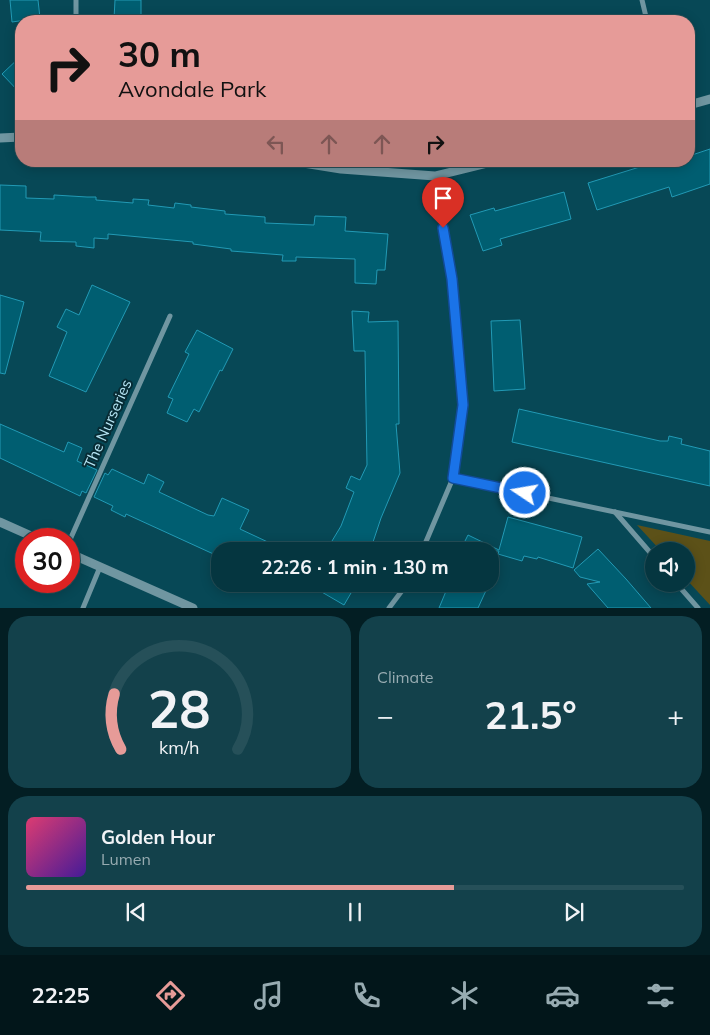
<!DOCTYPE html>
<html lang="en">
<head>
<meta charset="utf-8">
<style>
  :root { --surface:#053640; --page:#13414b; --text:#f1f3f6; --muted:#97abb1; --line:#265059; --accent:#e69b98 }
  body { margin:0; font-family:Mulish,sans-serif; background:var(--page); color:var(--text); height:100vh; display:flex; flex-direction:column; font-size:19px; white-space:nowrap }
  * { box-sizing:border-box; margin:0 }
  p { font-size:16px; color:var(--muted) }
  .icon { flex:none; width:28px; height:28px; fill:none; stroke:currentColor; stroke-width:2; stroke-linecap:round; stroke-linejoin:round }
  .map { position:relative; height:608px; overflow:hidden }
  .details { display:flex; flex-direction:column; gap:8px; padding:8px; background:#031e23; flex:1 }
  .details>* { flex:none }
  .top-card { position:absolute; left:15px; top:15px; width:680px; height:152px; border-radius:20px; box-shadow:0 2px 12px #0003,0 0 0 1px var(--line); background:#e69b98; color:#111; overflow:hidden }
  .controls { position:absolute; left:645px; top:542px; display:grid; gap:10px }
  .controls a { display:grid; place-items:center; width:50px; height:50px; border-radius:50%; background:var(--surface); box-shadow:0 2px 12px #0003,0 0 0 1px var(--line); font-size:25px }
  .speed { position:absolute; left:15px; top:528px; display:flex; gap:10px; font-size:25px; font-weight:700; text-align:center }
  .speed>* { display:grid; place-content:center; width:65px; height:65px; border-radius:50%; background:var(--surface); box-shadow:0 2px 12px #0003,0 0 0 1px var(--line); line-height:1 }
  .speed .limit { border:8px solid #d22; background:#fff; color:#111 }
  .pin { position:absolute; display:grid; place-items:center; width:42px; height:42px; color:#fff; margin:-51px -21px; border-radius:50% 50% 50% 0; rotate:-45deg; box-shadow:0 0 5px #0007 }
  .pin .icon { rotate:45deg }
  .me { position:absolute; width:55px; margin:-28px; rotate:282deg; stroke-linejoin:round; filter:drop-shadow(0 0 4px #0008) }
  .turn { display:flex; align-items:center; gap:18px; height:105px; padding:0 20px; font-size:22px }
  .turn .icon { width:65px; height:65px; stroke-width:2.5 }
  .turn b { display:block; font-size:35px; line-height:42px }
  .lanes { display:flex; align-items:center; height:48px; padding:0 20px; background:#0003; justify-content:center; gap:25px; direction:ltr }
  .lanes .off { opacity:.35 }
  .big { font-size:38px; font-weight:700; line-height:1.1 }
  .details .widget { flex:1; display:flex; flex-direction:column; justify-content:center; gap:8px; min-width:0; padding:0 18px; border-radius:20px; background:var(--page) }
  .details .dial { align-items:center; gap:0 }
  .dial svg { height:130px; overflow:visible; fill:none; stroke:var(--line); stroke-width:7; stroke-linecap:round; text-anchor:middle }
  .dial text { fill:var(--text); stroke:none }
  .song { display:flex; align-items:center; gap:15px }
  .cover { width:60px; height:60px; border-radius:8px; background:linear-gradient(135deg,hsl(340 70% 55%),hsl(260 70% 35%)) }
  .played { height:5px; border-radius:2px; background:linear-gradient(90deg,var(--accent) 65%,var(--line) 65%) }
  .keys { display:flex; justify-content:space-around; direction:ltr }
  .heat { display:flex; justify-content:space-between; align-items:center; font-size:28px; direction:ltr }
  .details .tiles { flex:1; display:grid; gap:8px; grid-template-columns:1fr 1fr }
  .widget:last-child { grid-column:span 2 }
  .trip { position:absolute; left:211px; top:542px; width:288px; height:50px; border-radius:20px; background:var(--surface); box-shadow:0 2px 12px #0003,0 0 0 1px var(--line); font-weight:700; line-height:50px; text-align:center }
  .tabs { display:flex; height:80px; justify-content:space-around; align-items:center; background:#02161a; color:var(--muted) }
  .tabs .icon { width:35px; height:35px }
  .tabs .current { color:var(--accent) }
  .tabs b { font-size:22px; color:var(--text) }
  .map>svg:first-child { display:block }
  .green { fill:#5c5118 }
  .building { fill:#005e71; stroke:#229ab5 }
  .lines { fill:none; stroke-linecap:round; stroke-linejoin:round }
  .minor { stroke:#7096a1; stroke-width:5 }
  .tertiary { stroke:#7096a1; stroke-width:9 }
  .route-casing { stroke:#114b97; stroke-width:12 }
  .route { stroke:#1a73e8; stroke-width:9 }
  .labels { text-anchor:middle; stroke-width:4; stroke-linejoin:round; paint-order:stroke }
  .street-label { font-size:15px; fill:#b7e6f5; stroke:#082c35 }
</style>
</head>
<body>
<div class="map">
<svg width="710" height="608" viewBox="0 0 710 608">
  <rect width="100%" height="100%" fill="#074856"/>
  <!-- green -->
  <polygon class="green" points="637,525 710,541 710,605 686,579 686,551 661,551"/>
  <!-- building -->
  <g class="building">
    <polygon points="10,0 38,0 40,18 12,22"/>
    <polygon points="115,0 141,0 141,20 114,19"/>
    <polygon points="21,56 21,94 2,74"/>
    <polygon points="710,149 710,184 672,197 669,187 597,210 588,183 659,161 689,161 689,156"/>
    <polygon points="0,185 26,186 26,198 54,199 54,195 87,197 96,197 96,200 133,203 133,199 149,200 148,205 174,208 175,203 191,205 191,207 225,211 225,214 265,217 265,223 314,225 315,216 346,217 345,231 388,234 385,270 377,270 376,284 355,283 355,259 296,257 296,261 282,261 283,255 231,251 231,249 193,244 193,242 108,234 108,239 94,238 94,248 76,246 76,242 40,241 41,232 0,230"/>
    <polygon points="564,192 571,219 500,239 502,245 483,251 470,215 494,208 495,211"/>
    <polygon points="92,285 130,302 86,392 49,376 67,332 57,327 66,309 79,315"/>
    <polygon points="0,295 24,302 5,374 0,373"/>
    <polygon points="352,311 369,312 368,322 398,321 399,424 396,424 400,473 381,518 370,551 326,551 341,526 354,492 346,488 351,476 360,480 367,465 365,351 354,351"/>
    <polygon points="520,320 525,389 494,391 491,321"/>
    <polygon points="197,330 233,349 222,371 220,370 199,412 194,409 187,422 167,413 173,399 168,397 189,354 185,352"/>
    <polygon points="519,409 660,441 668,441 669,436 682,439 681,444 710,451 710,486 512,442"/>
    <polygon points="0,424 64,452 68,442 82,448 77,461 97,470 86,493 82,491 80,496 0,458"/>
    <polygon points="112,469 144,484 148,474 164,482 159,492 208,515 214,516 222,498 249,510 240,529 287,551 220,551 220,557 126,514 125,517 111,510 113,506 94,497 105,473 108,475"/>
    <polygon points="508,517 582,537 573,568 538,557 537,559 524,556 522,561 498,554 499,551 460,551 468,535 499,550"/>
    <polygon points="598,549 626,579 651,608 608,608 587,584 600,582 580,577 574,570"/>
    <polygon points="308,584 350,584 346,591 351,593 344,605"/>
    <polygon points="449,584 489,584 478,608 439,608"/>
  </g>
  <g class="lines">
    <!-- minor -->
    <g class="minor">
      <polyline points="642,0 647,21"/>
      <polyline points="76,21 76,0"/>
      <polyline points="453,478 710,532"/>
      <polyline points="615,512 654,557"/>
      <polyline points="69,542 170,316"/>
      <polyline points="422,551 453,478 463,405 452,279 435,176"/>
      <polyline points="677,584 698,608"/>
      <polyline points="83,608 100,567"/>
      <polyline points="389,608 407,584"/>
    </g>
    <!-- tertiary -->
    <g class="tertiary">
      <polyline points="689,105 710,99"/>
      <polyline points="0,138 21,137"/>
      <polyline points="291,161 341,169 435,176 496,161"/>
      <polyline points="0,522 38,539"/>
      <polyline points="69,553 193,608"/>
    </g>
  </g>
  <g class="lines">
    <defs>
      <polyline id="route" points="443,228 452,279 463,405 453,478 525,493"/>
    </defs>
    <!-- route casing -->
    <use href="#route" class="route-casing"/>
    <!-- route -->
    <use href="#route" class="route"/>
  </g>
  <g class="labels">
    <!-- street labels -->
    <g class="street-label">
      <text transform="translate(108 424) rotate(-66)" y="5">The Nurseries</text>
    </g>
  </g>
</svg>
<div class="controls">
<a><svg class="icon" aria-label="sound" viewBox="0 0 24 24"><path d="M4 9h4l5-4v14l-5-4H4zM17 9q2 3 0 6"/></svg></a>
</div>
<div class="speed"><div class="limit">30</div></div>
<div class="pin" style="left:443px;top:228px;background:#d93025"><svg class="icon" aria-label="arrive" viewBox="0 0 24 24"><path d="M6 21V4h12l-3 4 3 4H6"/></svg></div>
<svg class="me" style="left:525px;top:493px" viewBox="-20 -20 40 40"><circle r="17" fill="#1a73e8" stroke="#fff" stroke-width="3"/><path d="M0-11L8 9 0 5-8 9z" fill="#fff"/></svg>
<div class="trip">22:26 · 1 min · 130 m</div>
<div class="top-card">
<div class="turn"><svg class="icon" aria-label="right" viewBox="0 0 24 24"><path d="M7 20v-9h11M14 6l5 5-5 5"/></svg><div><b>30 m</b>Avondale Park</div></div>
<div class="lanes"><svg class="icon off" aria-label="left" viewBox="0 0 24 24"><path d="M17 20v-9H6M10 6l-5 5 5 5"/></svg><svg class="icon off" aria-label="ahead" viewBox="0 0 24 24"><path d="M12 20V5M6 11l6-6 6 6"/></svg><svg class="icon off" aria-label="ahead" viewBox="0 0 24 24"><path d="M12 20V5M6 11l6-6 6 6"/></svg><svg class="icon" aria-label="right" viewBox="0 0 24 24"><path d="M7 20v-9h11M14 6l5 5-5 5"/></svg></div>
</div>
</div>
<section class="details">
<div class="tiles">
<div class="widget dial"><svg viewBox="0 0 100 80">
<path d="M14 69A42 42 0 1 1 86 69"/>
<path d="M14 69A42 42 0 0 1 10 35" stroke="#e69b98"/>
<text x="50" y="56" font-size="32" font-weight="700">28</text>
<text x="50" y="72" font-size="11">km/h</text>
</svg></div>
<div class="widget"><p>Climate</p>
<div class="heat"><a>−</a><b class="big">21.5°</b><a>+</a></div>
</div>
<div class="widget">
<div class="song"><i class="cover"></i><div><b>Golden Hour</b><p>Lumen</p></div></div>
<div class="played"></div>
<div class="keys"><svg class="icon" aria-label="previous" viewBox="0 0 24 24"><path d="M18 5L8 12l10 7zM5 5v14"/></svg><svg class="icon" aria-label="pause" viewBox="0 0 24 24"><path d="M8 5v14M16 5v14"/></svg><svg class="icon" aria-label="next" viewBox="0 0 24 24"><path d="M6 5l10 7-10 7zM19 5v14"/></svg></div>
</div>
</div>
</section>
<nav class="tabs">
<b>22:25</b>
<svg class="icon current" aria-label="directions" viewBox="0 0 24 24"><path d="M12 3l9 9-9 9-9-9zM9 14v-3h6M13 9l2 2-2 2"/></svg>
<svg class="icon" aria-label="music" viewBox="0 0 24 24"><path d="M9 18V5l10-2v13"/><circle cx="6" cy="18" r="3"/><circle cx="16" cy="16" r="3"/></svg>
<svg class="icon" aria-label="phone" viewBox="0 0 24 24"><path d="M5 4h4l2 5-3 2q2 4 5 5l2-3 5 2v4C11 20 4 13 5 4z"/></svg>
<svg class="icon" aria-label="climate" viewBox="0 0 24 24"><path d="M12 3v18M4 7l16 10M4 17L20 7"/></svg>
<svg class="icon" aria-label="car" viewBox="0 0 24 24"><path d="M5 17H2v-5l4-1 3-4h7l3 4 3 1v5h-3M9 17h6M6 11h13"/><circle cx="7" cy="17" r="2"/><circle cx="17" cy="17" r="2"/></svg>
<svg class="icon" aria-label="filters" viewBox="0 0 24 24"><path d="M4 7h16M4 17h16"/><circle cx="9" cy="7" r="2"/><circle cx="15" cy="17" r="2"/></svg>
</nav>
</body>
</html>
